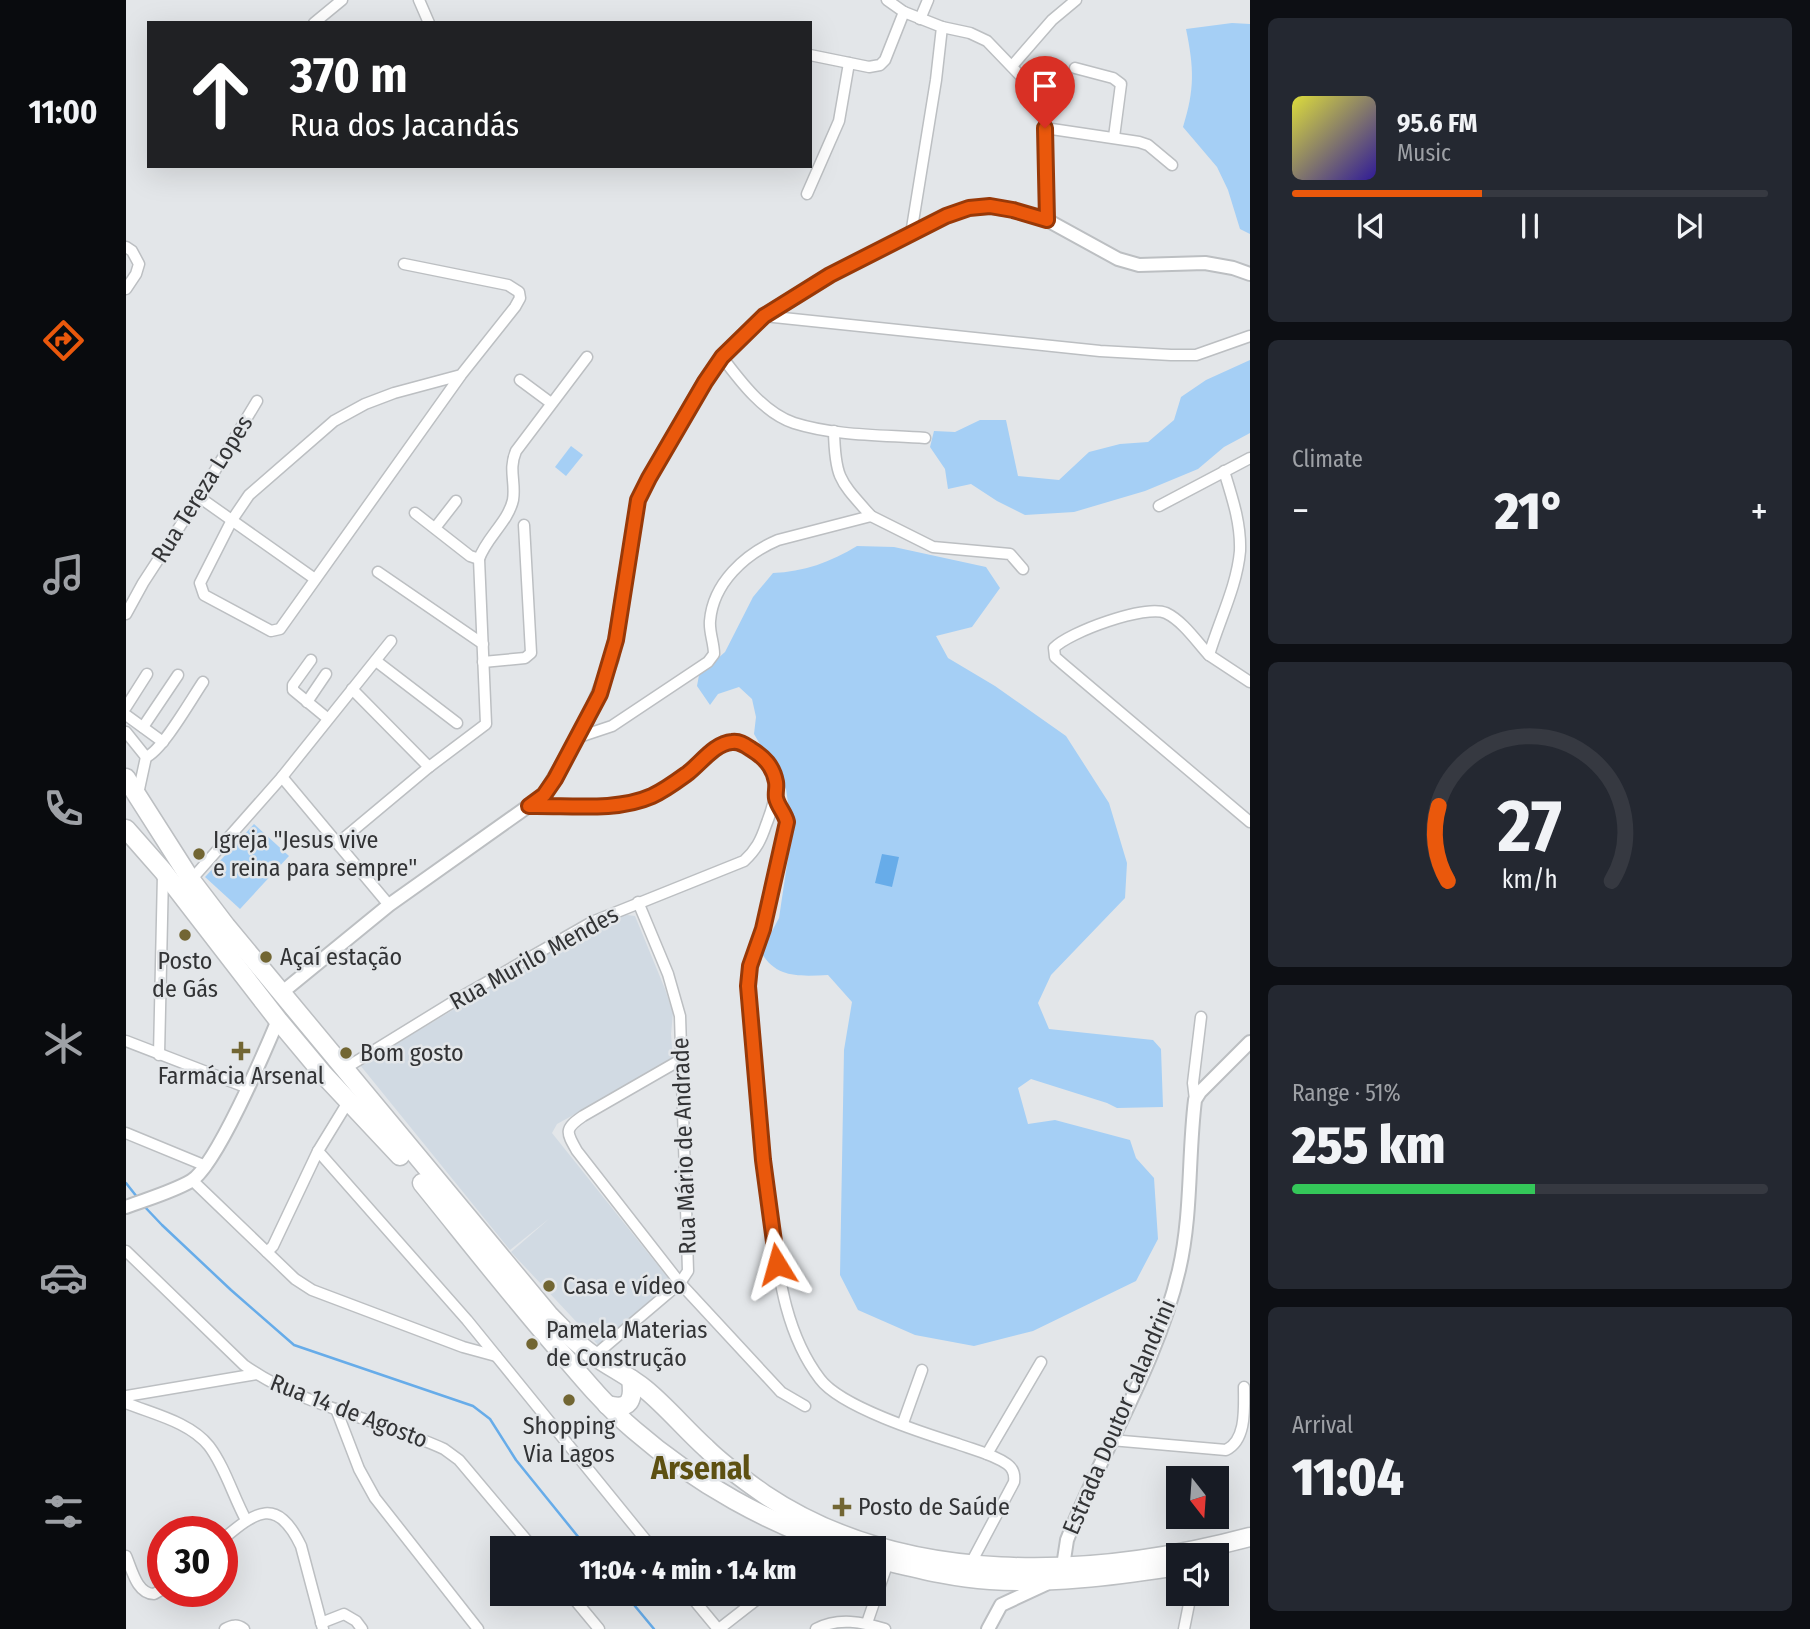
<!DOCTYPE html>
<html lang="en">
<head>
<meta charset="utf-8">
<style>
  :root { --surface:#171b24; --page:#242831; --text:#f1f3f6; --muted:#9ea1a6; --line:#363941; --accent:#ea580c }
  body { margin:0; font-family:"Fira Sans Condensed",sans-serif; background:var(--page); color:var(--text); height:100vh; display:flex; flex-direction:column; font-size:26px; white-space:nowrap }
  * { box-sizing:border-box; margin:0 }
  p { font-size:23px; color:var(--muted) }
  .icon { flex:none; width:38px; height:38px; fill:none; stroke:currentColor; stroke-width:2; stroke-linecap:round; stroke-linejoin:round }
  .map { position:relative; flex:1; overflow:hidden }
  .side { display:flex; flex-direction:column; gap:18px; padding:18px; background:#0d0f14; width:560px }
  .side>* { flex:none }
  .banner { position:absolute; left:21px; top:21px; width:665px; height:147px; border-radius:0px; box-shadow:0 7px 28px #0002; background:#202124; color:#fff; overflow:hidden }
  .needle { width:46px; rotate:163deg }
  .buttons { position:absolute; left:1040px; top:1466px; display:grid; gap:14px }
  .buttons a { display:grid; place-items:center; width:63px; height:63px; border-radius:0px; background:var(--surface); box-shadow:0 7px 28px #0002; font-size:35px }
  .speed { position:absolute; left:21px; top:1516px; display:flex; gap:14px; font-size:35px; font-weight:700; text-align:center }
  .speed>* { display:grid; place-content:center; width:91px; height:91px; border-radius:50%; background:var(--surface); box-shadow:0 7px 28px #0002; line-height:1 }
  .speed .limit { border:10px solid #d22; background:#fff; color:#111 }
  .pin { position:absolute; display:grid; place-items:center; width:60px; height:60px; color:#fff; margin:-72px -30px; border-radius:50% 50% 50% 0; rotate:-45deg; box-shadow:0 0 7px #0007 }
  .pin .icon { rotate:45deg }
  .me { position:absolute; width:77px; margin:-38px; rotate:352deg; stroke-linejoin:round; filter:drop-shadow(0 0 5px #0008) }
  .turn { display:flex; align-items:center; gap:24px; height:147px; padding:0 28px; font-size:32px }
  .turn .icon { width:91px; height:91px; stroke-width:2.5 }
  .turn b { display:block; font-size:49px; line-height:60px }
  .big { font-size:52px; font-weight:800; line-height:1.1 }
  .side .card { flex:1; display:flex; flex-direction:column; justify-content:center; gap:10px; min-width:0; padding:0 24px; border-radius:10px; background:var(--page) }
  .side .dial { align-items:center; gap:0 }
  .dial svg { height:182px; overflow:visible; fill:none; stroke:var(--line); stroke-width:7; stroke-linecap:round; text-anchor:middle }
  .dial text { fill:var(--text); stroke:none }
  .song { display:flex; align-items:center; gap:21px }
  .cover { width:84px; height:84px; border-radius:10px; background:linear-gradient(135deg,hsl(60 70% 55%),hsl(250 70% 35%)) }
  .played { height:7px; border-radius:4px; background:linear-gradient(90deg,var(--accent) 40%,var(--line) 40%) }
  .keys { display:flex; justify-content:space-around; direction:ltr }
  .heat { display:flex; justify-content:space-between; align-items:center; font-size:38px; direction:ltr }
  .charge { height:10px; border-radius:5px; background:linear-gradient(90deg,#34c759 51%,var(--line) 0) }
  .trip { position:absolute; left:364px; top:1536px; width:396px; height:70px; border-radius:0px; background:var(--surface); box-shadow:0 7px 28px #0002; font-weight:800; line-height:70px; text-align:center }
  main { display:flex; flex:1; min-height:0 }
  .menu { display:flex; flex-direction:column; width:126px; justify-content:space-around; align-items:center; background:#090b0e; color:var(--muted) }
  .menu .icon { width:49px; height:49px }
  .menu .current { color:var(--accent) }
  .menu b { font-size:32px; color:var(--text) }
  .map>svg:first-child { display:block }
  .built { fill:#d1dae3 }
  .green { fill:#a5cff5 }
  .water { fill:#67ace9 }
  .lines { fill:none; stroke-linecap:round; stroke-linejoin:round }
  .stream { stroke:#67ace9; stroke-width:2.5 }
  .minor-casing { stroke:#bcbfc2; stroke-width:13 }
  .tertiary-casing { stroke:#bcbfc2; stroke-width:16 }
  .trunk-casing { stroke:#bcbfc2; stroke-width:21 }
  .minor { stroke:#fff; stroke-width:10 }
  .tertiary { stroke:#fff; stroke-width:12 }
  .trunk { stroke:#fff; stroke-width:18 }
  .route-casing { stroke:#983908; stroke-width:18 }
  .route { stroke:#ea580c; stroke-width:12 }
  .poi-dot { fill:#726633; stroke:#e3e6e9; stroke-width:2.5 }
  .labels { text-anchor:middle; stroke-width:5; stroke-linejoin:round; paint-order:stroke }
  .street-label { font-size:24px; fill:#323335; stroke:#e3e6e9 }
  .poi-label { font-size:24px; fill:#323335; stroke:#e3e6e9; text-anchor:start }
  .district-label { font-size:32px; font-weight:bold; fill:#5d5012; stroke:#e3e6e9 }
</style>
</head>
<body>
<main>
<nav class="menu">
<b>11:00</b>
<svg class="icon current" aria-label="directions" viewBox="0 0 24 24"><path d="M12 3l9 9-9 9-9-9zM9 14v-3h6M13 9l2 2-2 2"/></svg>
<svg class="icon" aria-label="music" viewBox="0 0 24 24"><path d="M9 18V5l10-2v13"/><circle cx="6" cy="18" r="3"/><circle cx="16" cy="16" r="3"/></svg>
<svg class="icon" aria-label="phone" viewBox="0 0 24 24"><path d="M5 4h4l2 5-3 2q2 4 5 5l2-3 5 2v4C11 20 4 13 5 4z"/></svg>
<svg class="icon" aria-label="climate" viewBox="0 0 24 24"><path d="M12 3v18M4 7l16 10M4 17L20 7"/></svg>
<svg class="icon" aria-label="car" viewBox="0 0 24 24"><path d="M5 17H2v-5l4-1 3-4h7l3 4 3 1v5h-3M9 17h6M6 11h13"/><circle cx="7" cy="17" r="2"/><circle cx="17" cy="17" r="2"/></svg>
<svg class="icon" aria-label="filters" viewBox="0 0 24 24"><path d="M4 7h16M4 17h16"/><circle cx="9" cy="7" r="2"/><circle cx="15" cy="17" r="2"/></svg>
</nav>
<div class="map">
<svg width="1124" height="1629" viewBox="0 0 1124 1629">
  <rect width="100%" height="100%" fill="#e3e6e9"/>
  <!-- built -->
  <polygon class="built" points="494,914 509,916 539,989 547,1013 545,1034 547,1060 431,1124 426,1133 546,1283 474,1347 385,1252 424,1218 384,1250 234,1065 484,917"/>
  <!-- green -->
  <g class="green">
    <path d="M 1106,23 L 1124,24 L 1124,234 L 1114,229 L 1102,190 L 1091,167 L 1057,127 C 1069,89 1068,68 1060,29 Z"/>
    <polygon points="1124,360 1124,433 1098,447 1072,469 1019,491 948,512 899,515 871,501 845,484 822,489 819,469 804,447 808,431 829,432 854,420 880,420 892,476 933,480 963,452 994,444 1022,442 1048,420 1055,397 1080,380"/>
    <polygon points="445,446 457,455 440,476 429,467"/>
    <path d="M 731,546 L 768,547 L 860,567 L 874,588 L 846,627 L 810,636 L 822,658 L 869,686 L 940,736 L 983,803 L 1001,863 L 999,898 L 925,975 L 912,1003 L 923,1029 L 1027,1040 L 1035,1049 L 1037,1107 L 991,1108 L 981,1103 L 905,1079 L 892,1088 L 902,1124 L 929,1120 L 1004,1140 L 1010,1158 L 1028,1178 L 1032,1239 L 1010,1281 L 907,1331 L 848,1346 L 789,1335 L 732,1310 L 714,1275 L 718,1050 L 726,1002 L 702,975 C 675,976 650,979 635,952 L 653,918 L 666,831 L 660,789 L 628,734 L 630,717 L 626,699 L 613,687 L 592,694 L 584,705 L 571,686 L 573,675 L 599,652 L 627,597 L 647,573 C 677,572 705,562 731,546 Z"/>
    <polygon points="128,824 163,856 114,909 79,877"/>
  </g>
  <!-- water -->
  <polygon class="water" points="756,854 773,857 766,887 749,883"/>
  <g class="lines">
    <!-- stream -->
    <g class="stream">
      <polyline points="0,1183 11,1197"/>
      <polyline points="17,1205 36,1225 105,1290 168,1345 347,1406 364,1419 390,1460 462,1549"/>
      <polyline points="499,1594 528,1629"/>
    </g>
    <defs>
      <g id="minor">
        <polyline points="293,0 303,23"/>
        <polyline points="761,0 778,12 816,27 810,80 785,234"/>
        <polyline points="794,19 802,0"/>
        <polyline points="188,23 216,0"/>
        <polyline points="816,27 844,33 861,41 914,96 918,105 921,220"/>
        <polyline points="684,55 743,67 754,65 759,60 778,12"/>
        <polyline points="886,66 926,20 950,0"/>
        <polyline points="949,68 987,78 995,84 988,137"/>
        <polyline points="919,128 1013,142 1022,145 1046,165"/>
        <polyline points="681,194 713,121 723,63"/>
        <polyline points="0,247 6,251 13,264 10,274 0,289"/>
        <polyline points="278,264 382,285 393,292 394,298 389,307 335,375 154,629 145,631 78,595 74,583 106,520 123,495 208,421 239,404 268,393 335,375"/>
        <polyline points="638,316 974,351 1045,355 1070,355 1124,336"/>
        <path d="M 596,357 C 614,381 638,413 668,423 C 709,436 756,435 799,438"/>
        <polyline points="394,380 425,403"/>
        <path d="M 708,431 C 709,479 714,481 745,516"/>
        <path d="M 1098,471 C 1106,497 1115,523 1114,551 C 1111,586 1093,621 1083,655 L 1124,682"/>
        <polyline points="73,497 189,579"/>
        <polyline points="1033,506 1124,458"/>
        <polyline points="289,513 344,556 353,559"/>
        <polyline points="309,528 330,501"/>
        <polyline points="252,572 357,644"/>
        <polyline points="0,614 17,583 73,497 131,401"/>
        <path d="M 1083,655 C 1071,642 1057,621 1040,613 C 1020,604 943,632 928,648 L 929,657 L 937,664 L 1124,822"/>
        <polyline points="185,660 167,685 167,690 201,718"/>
        <polyline points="250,661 331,723"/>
        <polyline points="357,662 399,658 405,653 398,525"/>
        <polyline points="226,689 303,767"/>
        <polyline points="181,702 200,674"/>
        <polyline points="0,707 21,674"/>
        <polyline points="0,715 37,742"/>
        <polyline points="17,727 52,675"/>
        <path d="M 0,732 L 20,757 C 36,751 66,698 77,682"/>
        <path d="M 453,737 L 486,726 L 582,662 L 588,654 C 588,643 583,632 584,621 C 587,583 619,554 652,540 L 745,516 L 807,547 L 884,554 L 897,569"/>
        <polyline points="156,777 263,905"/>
        <polyline points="12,794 20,757"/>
        <path d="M 650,800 L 660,815 L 661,822 L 637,929 L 624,966 L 622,986 C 631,1062 634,1138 644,1214 C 652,1270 658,1332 694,1379 C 715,1407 797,1433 832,1444 C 848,1450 867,1454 881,1464 C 888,1469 889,1475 888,1482 L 845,1563"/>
        <path d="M 212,843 L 303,767 L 360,724 L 353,559 C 360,538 382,522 387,500 C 390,482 382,470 390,451 L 461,357"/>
        <polyline points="65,880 156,777 265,641"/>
        <polyline points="0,1041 122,1088"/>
        <polyline points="33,1055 37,874"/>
        <path d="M 556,1059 L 457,1116 C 438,1129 440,1132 451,1151 L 554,1283 L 655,1392 L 679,1406"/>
        <path d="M 218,1069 L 335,997 L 466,922 L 618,861 C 630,850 635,840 640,825 C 651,797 658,773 631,753 C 623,747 616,741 607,742 C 589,742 576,763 563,772 C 552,781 539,789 527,795 C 491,812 443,805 404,805"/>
        <polyline points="1069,1100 1067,1083 1075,1017"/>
        <polyline points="0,1133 80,1166"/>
        <polyline points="192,1151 341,1320 527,1549"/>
        <polyline points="66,1180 169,1279 186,1290 337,1347 370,1356"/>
        <path d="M 0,1251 L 118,1365 C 175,1406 255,1420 318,1449 L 333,1460 L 408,1549"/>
        <polyline points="141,1252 147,1246 192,1151 222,1102"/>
        <polyline points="468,1356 554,1283 562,1271 554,1016 542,974 512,902"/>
        <polyline points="0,1396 131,1374"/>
        <path d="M 0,1403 C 27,1414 64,1422 83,1446 C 99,1467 107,1496 120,1520"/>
        <polyline points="210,1409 233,1469 249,1498 352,1629"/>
        <polyline points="777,1423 796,1370"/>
        <path d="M 985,1440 L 1100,1450 C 1121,1440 1118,1407 1118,1387"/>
        <polyline points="861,1454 915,1362"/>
        <path d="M 96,1540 C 130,1511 151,1496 175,1546 L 197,1629"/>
        <path d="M 0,1556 C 6,1570 11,1594 28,1594 L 37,1589"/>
        <polyline points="444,1594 473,1629"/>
        <polyline points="563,1594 592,1629"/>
        <polyline points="195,1623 218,1614 230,1621 236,1629"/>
        <polyline points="741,1623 762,1562"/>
        <path d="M 99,1629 C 106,1625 111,1624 118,1629"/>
        <polyline points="593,1629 638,1594"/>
        <path d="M 690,1629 C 712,1617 737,1622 759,1629"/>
        <polyline points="1058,1629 1065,1594"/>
      </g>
      <g id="tertiary">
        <polyline points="154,994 263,905 418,795 461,721 486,659 512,500 523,478 578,382 596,357 638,316 704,275 820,216 843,208 864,207 886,210 921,220 992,259 1013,265 1079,263 1107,268 1124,274"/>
        <path d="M 0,1207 C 21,1199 46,1192 65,1181 C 90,1166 139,1051 152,1020"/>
        <path d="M 937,1566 L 941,1540 C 976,1450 1031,1365 1053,1270 C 1066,1214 1062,1157 1069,1100 L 1074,1092 L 1124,1042"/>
        <polyline points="862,1629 875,1605 920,1584"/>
      </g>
      <g id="trunk">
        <path d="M 0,778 L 65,880 L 100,926 L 423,1315 C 438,1330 452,1346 470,1357 C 486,1368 504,1377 519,1389 C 541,1407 559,1429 580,1448 C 597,1465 618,1480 638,1494 C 778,1588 967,1579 1124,1537"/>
        <polyline points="0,829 37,871 152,1020 198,1075 274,1156"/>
        <path d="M 296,1183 C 343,1241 389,1300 438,1356 C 460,1382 482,1408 508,1430 C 569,1483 643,1524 720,1549"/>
        <path d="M 481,1405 C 504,1411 508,1400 505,1379"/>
        <path d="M 764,1562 C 797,1570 830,1578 864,1580 C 924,1584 986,1576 1045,1567"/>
      </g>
    </defs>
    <!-- minor casing -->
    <use href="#minor" class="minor-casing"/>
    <!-- tertiary casing -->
    <use href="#tertiary" class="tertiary-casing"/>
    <!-- trunk casing -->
    <use href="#trunk" class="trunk-casing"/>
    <!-- minor -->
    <use href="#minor" class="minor"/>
    <!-- tertiary -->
    <use href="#tertiary" class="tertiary"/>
    <!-- trunk -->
    <use href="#trunk" class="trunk"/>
  </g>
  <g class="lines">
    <defs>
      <path id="route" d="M 651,1264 L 637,1160 L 622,986 L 624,966 L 637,929 L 661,822 C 659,813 652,807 650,798 C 649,793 651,788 650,782 C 647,766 638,757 625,749 C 619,745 614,741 606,742 C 589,743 575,763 562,773 C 551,781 539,790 526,796 C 490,812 442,805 403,806 L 418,795 L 429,779 L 474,694 L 490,640 L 512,500 L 523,478 L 579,382 L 596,357 L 638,316 L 704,275 L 820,216 L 843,208 L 864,206 L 887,210 L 921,220 L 919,128"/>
    </defs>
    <!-- route casing -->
    <use href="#route" class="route-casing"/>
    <!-- route -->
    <use href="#route" class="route"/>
  </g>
  <!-- markers -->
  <g class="poi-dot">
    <circle cx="73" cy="854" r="7"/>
    <circle cx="59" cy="935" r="7"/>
    <circle cx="140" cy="957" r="7"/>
    <path d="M111.5 1040.5h7v7h7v7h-7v7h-7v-7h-7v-7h7z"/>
    <circle cx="220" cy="1053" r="7"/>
    <circle cx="423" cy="1286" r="7"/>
    <circle cx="406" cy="1344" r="7"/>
    <circle cx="443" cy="1400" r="7"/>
    <path d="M712.5 1496.5h7v7h7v7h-7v7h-7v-7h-7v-7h7z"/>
  </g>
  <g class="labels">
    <!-- street labels -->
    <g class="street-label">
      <text transform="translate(76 489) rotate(-58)" y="8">Rua Tereza Lopes</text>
      <text transform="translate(408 958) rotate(-29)" y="8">Rua Murilo Mendes</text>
      <text transform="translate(558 1146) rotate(-92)" y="8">Rua Mário de Andrade</text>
      <text transform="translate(223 1411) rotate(21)" y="8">Rua 14 de Agosto</text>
      <text transform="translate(993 1417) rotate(-67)" y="8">Estrada Doutor Calandrini</text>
    </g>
    <!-- poi labels -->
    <g class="poi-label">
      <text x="87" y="848">Igreja "Jesus vive<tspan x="87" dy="28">e reina para sempre"</tspan></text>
      <text x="154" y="965">Açaí estação</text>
      <text x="59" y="969" text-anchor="middle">Posto<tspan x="59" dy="28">de Gás</tspan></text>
      <text x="234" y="1061">Bom gosto</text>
      <text x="115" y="1084" text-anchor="middle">Farmácia Arsenal</text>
      <text x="437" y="1294">Casa e vídeo</text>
      <text x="420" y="1338">Pamela Materias<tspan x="420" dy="28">de Construção</tspan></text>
      <text x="443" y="1434" text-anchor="middle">Shopping<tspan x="443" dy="28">Via Lagos</tspan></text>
      <text x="732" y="1515">Posto de Saúde</text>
    </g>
    <!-- district labels -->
    <g class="district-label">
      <text x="575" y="1479">Arsenal</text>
    </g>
  </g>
</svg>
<div class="buttons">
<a><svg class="needle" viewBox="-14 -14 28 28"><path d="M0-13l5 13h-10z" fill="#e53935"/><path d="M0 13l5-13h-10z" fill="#9ea1a6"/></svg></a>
<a><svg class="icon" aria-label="sound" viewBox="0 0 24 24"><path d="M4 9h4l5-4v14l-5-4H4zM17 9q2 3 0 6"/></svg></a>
</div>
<div class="speed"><div class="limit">30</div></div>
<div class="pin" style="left:919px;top:128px;background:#d93025"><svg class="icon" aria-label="arrive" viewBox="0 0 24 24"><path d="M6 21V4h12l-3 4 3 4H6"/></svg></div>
<svg class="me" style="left:651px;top:1264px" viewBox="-20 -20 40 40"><path d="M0-17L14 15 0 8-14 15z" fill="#ea580c" stroke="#fff" stroke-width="4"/></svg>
<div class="trip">11:04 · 4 min · 1.4 km</div>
<div class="banner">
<div class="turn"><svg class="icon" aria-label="ahead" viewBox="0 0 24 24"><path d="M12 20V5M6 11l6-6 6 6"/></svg><div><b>370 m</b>Rua dos Jacandás</div></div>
</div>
</div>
<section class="side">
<div class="card">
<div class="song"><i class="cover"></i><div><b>95.6 FM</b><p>Music</p></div></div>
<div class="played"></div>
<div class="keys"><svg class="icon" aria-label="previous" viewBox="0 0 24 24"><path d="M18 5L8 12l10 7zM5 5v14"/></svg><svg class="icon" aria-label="pause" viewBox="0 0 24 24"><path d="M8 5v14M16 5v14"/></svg><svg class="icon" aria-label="next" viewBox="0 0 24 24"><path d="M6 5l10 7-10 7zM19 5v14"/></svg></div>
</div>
<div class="card"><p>Climate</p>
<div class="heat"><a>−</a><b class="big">21°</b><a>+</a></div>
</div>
<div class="card dial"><svg viewBox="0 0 100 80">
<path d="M14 69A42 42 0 1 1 86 69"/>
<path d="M14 69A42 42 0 0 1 10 36" stroke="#ea580c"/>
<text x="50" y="56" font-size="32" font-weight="700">27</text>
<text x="50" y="72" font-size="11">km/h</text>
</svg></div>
<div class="card"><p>Range · 51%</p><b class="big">255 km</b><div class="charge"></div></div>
<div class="card"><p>Arrival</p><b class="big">11:04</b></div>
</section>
</main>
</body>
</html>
